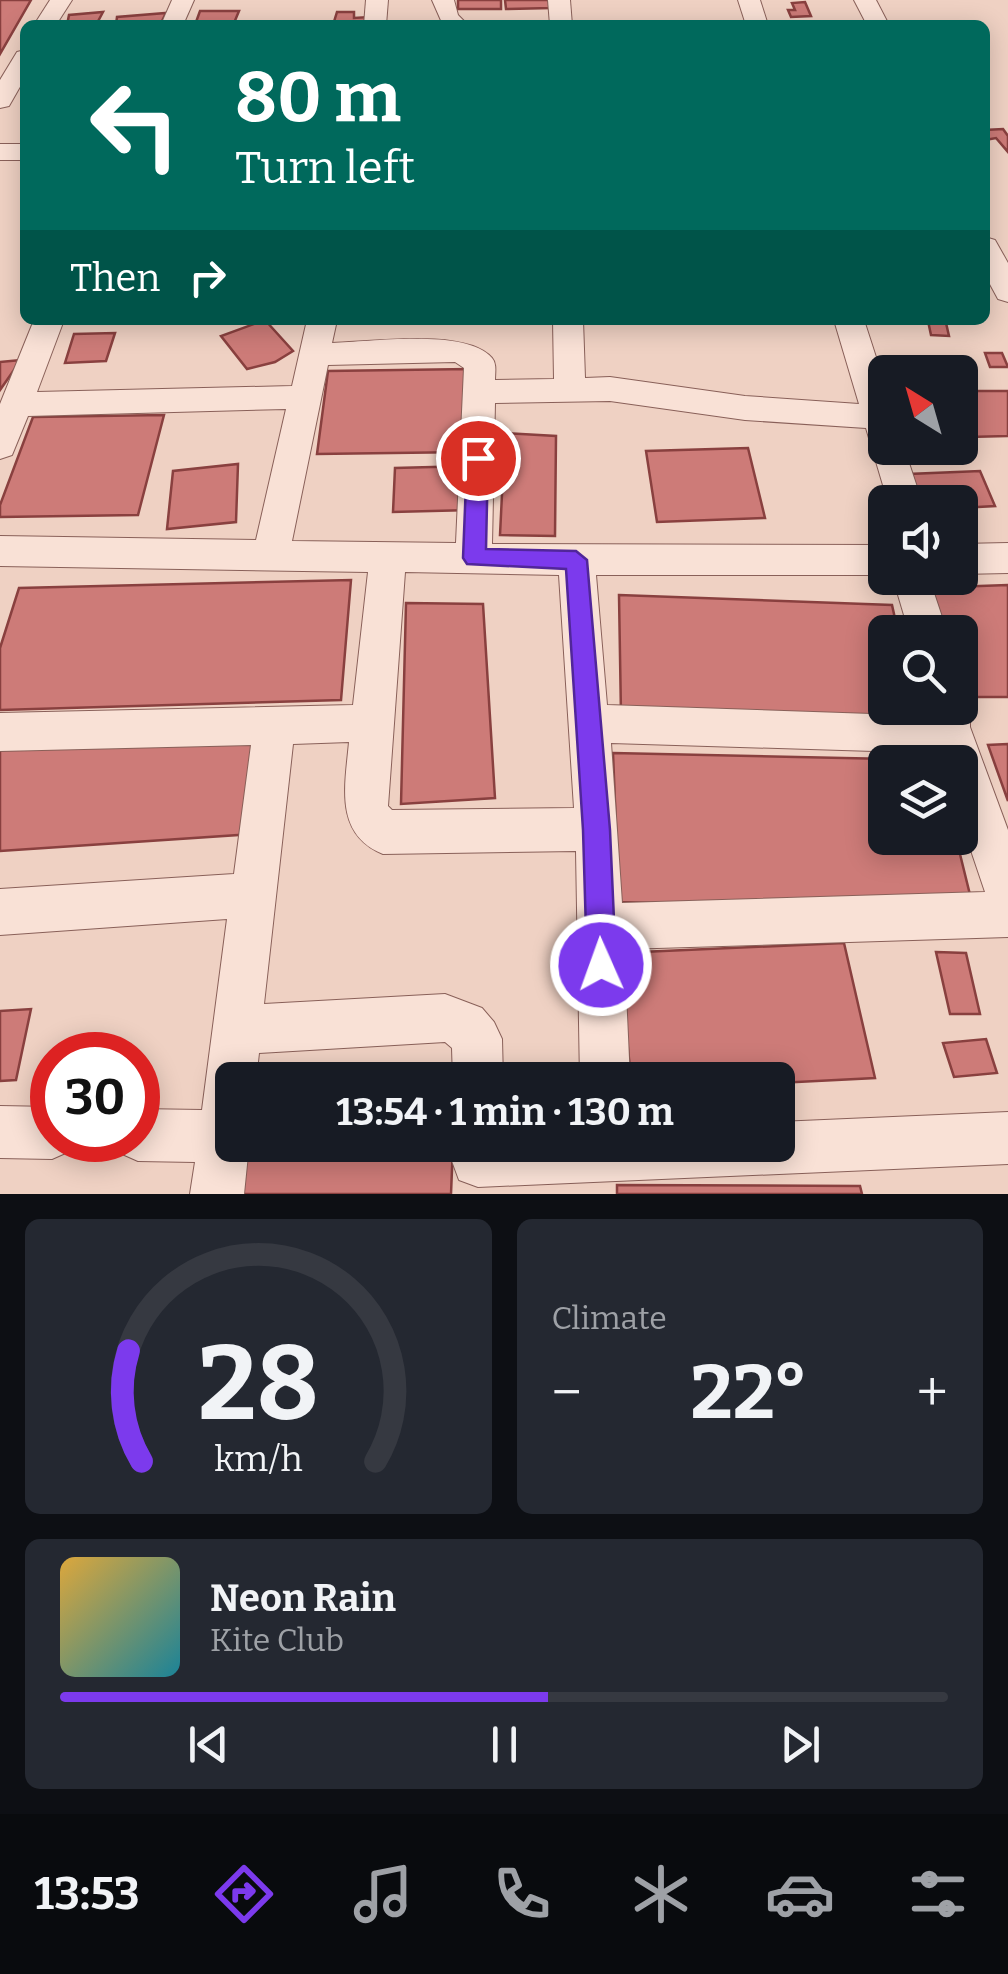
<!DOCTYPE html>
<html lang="en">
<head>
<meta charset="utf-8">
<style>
  :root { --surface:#171b24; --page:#242831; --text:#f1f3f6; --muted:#9ea1a6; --line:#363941; --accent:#7c3aed }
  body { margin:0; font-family:Bitter,serif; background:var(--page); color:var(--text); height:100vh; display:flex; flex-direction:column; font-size:38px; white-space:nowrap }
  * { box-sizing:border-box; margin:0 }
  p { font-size:32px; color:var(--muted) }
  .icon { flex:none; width:55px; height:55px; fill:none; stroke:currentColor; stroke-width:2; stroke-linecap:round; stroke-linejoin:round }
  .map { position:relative; height:1194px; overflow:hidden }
  .drawer { display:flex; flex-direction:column; gap:25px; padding:25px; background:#0d0f14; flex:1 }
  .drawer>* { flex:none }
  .guide { position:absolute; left:20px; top:20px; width:970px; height:305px; border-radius:15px; box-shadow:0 5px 25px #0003; background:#00695c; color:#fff; overflow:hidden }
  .needle { width:65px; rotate:323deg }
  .controls { position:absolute; left:868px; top:355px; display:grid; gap:20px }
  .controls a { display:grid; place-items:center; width:110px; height:110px; border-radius:15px; background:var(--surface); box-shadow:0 5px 25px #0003; font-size:50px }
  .speed { position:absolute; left:30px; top:1032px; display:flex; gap:20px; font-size:50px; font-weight:700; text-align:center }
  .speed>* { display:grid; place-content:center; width:130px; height:130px; border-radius:50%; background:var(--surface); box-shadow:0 5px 25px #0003; line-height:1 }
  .speed .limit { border:15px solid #d22; background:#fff; color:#111 }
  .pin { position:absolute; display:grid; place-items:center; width:85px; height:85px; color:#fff; margin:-42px; border:5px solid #fff; border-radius:50%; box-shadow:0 2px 10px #0007 }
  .me { position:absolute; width:110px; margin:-55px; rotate:358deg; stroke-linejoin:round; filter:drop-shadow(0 0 8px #0008) }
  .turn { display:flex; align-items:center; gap:35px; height:210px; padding:0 50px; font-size:45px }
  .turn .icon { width:130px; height:130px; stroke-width:2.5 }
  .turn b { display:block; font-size:70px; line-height:85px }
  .then { display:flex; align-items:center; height:95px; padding:0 50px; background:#0003; gap:20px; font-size:38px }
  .big { font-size:75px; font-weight:700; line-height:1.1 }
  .drawer .card { flex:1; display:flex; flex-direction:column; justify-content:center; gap:15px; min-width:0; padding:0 35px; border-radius:15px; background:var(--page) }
  .drawer .dial { align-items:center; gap:0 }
  .dial svg { height:260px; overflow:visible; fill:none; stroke:var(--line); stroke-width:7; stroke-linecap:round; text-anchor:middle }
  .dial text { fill:var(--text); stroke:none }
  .song { display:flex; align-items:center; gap:30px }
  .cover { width:120px; height:120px; border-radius:15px; background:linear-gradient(135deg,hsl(40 70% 55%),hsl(190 70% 35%)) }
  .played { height:10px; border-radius:5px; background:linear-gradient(90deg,var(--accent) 55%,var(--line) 55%) }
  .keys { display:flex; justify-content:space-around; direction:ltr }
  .heat { display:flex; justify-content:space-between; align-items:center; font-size:55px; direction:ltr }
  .drawer .tiles { flex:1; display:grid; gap:25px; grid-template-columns:1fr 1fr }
  .card:last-child { grid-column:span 2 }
  .trip { position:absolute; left:215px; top:1062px; width:580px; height:100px; border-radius:15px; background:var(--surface); box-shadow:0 5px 25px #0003; font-weight:700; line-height:100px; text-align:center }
  .menu { display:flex; height:160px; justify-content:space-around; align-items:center; background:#090b0e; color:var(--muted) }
  .menu .icon { width:70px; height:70px }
  .menu .active { color:var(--accent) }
  .menu b { font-size:45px; color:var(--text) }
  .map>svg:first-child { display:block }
  .building { fill:#cd7b78; stroke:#89403f; stroke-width:2.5 }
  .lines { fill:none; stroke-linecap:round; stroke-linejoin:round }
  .minor-casing { stroke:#896059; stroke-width:2 }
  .minor { fill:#f9e1d6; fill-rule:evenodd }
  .route { fill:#7c3aed; stroke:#51269a; stroke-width:2.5 }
</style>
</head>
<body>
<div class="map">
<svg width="1008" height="1194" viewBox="0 0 1008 1194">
  <rect width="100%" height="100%" fill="#efd1c3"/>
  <!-- building -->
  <g class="building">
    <polygon points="0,0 31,0 0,54"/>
    <rect x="458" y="0" width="43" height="9"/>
    <polygon points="505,0 549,0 551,8 506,9"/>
    <polygon points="805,2 811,16 791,17 788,10 795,10 792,3"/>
    <polygon points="200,11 239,11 234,23 196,22"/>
    <polygon points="103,12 96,25 67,25 69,15"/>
    <polygon points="337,12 354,12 354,18 369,17 369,25 333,25"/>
    <polygon points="166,13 160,25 116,25 117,17"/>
    <polygon points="1003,129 1008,136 1008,152 996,138 985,140 985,130"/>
    <polygon points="265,320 293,351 275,362 247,369 221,336"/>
    <polygon points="928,321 946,323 949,336 931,335"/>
    <polygon points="115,333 106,361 65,363 74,334"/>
    <polygon points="985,353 1002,353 1008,367 990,367"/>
    <polygon points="21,360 0,390 0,362"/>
    <polygon points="469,369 468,452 317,454 328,371"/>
    <polygon points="960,391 1008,391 1008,436 968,437 960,417"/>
    <polygon points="164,415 138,515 0,517 0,505 33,417"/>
    <polygon points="505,433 556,436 555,536 500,535"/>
    <polygon points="748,448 765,518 657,522 646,451"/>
    <polygon points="238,464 236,522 167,529 173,471"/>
    <polygon points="470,466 471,510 393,512 395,468"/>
    <polygon points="980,471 995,506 960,508 960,502 920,502 909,474"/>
    <polygon points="351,580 341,700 0,710 0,648 19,588"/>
    <polygon points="1008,585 1008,697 960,697 960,632 939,632 924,588"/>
    <polygon points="619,595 892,605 898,632 885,632 885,708 914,708 919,728 621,715"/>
    <polygon points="406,603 483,604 495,798 401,804"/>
    <polygon points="263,732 253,834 0,851 0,749"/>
    <polygon points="1008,744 1008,801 988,745"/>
    <polygon points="613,753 937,760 885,762 885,838 956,838 974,911 619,902"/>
    <polygon points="844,943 875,1078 778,1083 778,1080 631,1080 619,953"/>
    <polygon points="936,952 966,953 980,1014 950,1014"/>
    <polygon points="31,1009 16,1080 0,1081 0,1011"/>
    <polygon points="986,1039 997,1073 954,1077 943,1043"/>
    <polygon points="252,1071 455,1071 455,1080 251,1080"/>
    <polygon points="242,1145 453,1145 451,1194 235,1194"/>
    <polygon points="617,1185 860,1186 862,1194 617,1194"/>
  </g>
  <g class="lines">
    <defs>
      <g id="minor">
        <polygon points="50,0 72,0 56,25 34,25"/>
        <polygon points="172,0 194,0 183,25 161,25"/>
        <polygon points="366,0 388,0 386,25 364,25"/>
        <polygon points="432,0 454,0 458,15 468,25 443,25"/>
        <polygon points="548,0 570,0 572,25 550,25"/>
        <polygon points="738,0 760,0 768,25 746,25"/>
        <polygon points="854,0 876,0 889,25 867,25"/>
        <polygon points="25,50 25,78 9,106 0,108 0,80 17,52"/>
        <rect x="0" y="144" width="25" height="16"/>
        <polygon points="985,237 995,240 1008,263 1008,302 998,299 985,275"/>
        <path d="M 34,320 L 64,320 L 37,392 L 292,386 L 307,320 L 337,320 L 332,343 C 370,342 467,328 492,358 C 497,364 495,372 495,380 L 554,379 L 553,320 L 583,320 L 585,378 L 610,377 L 745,396 L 859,404 L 834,320 L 864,320 L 885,385 L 885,448 L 904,448 L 922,502 L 888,502 L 866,428 L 745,420 L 610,401 L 495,403 L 492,544 L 885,545 L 885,575 L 596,575 L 607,705 L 930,716 L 930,708 L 960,708 L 960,693 L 964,695 L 970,708 L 970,727 L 1008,830 L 1008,937 L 624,949 L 630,1080 L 580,1080 L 576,851 L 383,854 C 334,834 345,786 349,742 L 293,744 L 264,1004 L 445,994 L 482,1008 L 494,1022 L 502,1039 L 503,1080 L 453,1080 L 452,1048 L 445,1042 L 259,1053 L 256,1080 L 232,1080 L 232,1145 L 249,1145 L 244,1194 L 190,1194 L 195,1162 L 138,1161 L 120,1153 L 114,1140 L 138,1140 L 138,1109 L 202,1110 L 227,919 L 0,935 L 0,889 L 234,874 L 251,745 L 0,751 L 0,713 L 353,705 L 368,572 L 0,566 L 0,536 L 256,540 L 286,409 L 28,416 L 12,455 L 0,459 L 0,404 ZM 455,362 L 464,368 L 456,543 L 292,541 L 328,365 ZM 405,572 L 559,575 L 574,808 L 392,810 L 388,806 ZM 611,743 L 938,753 L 941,762 L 960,762 L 960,818 L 985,892 L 622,903 Z"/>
        <polygon points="1008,543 1008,573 960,574 960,544"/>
        <polygon points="893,578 929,578 947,632 909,632"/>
        <polygon points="0,1106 52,1107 52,1140 75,1140 70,1151 52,1159 0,1158"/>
        <polygon points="1008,1112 1008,1164 478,1187 459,1180 452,1161 458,1145 778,1145 778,1122"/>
      </g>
    </defs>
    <!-- minor casing -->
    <use href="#minor" class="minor-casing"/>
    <!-- minor -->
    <use href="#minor" class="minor"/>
  </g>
  <!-- route -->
  <polygon class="route" points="478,451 488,458 486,549 576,551 587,560 610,830 616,965 611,975 601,979 591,975 587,965 583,830 566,569 467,564 463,558 467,458"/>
</svg>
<div class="controls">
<a><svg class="needle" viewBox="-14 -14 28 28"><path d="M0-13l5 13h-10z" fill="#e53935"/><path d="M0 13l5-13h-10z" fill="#9ea1a6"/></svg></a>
<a><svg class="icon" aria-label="sound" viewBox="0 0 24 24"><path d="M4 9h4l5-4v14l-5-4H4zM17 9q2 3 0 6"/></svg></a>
<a><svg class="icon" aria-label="search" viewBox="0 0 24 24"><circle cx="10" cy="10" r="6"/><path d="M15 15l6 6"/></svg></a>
<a><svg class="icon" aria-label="layers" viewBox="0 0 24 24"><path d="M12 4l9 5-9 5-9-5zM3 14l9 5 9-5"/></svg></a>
</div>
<div class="speed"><div class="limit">30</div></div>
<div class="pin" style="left:478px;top:458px;background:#d93025"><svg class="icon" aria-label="arrive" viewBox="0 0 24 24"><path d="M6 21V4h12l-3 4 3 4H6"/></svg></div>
<svg class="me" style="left:601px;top:965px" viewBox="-20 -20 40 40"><circle r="17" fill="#7c3aed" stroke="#fff" stroke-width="3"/><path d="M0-11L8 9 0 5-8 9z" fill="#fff"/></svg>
<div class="trip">13:54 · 1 min · 130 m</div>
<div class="guide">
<div class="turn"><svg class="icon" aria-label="left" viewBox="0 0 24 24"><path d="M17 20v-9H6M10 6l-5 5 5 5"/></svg><div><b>80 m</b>Turn left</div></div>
<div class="then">Then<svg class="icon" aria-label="right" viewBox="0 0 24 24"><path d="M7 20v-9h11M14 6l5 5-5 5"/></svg></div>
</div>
</div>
<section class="drawer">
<div class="tiles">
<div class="card dial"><svg viewBox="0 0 100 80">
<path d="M14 69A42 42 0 1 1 86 69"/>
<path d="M14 69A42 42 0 0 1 10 35" stroke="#7c3aed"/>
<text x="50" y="56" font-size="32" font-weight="700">28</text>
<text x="50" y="72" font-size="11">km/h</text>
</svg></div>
<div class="card"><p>Climate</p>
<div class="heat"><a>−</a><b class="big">22°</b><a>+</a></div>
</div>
<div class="card">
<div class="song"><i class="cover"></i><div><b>Neon Rain</b><p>Kite Club</p></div></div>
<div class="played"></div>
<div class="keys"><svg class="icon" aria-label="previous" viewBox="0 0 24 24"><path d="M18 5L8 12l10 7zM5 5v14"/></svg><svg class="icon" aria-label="pause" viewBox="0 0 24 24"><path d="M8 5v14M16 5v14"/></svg><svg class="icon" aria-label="next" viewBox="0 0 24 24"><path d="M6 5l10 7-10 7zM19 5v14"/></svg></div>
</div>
</div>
</section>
<nav class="menu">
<b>13:53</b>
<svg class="icon active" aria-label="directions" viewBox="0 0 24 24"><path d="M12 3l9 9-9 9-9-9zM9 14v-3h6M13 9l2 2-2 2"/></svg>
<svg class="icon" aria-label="music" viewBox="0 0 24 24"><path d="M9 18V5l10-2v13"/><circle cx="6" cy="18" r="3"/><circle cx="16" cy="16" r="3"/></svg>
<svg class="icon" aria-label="phone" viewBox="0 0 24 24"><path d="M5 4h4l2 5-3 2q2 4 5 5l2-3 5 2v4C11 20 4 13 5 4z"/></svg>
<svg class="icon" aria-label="climate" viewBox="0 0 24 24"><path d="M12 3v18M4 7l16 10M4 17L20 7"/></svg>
<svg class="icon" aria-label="car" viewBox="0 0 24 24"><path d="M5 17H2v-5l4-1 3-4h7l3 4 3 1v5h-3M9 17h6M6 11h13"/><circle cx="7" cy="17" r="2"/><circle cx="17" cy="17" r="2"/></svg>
<svg class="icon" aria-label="filters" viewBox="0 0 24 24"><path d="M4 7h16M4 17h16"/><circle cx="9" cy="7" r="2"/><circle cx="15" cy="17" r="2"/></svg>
</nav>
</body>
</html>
